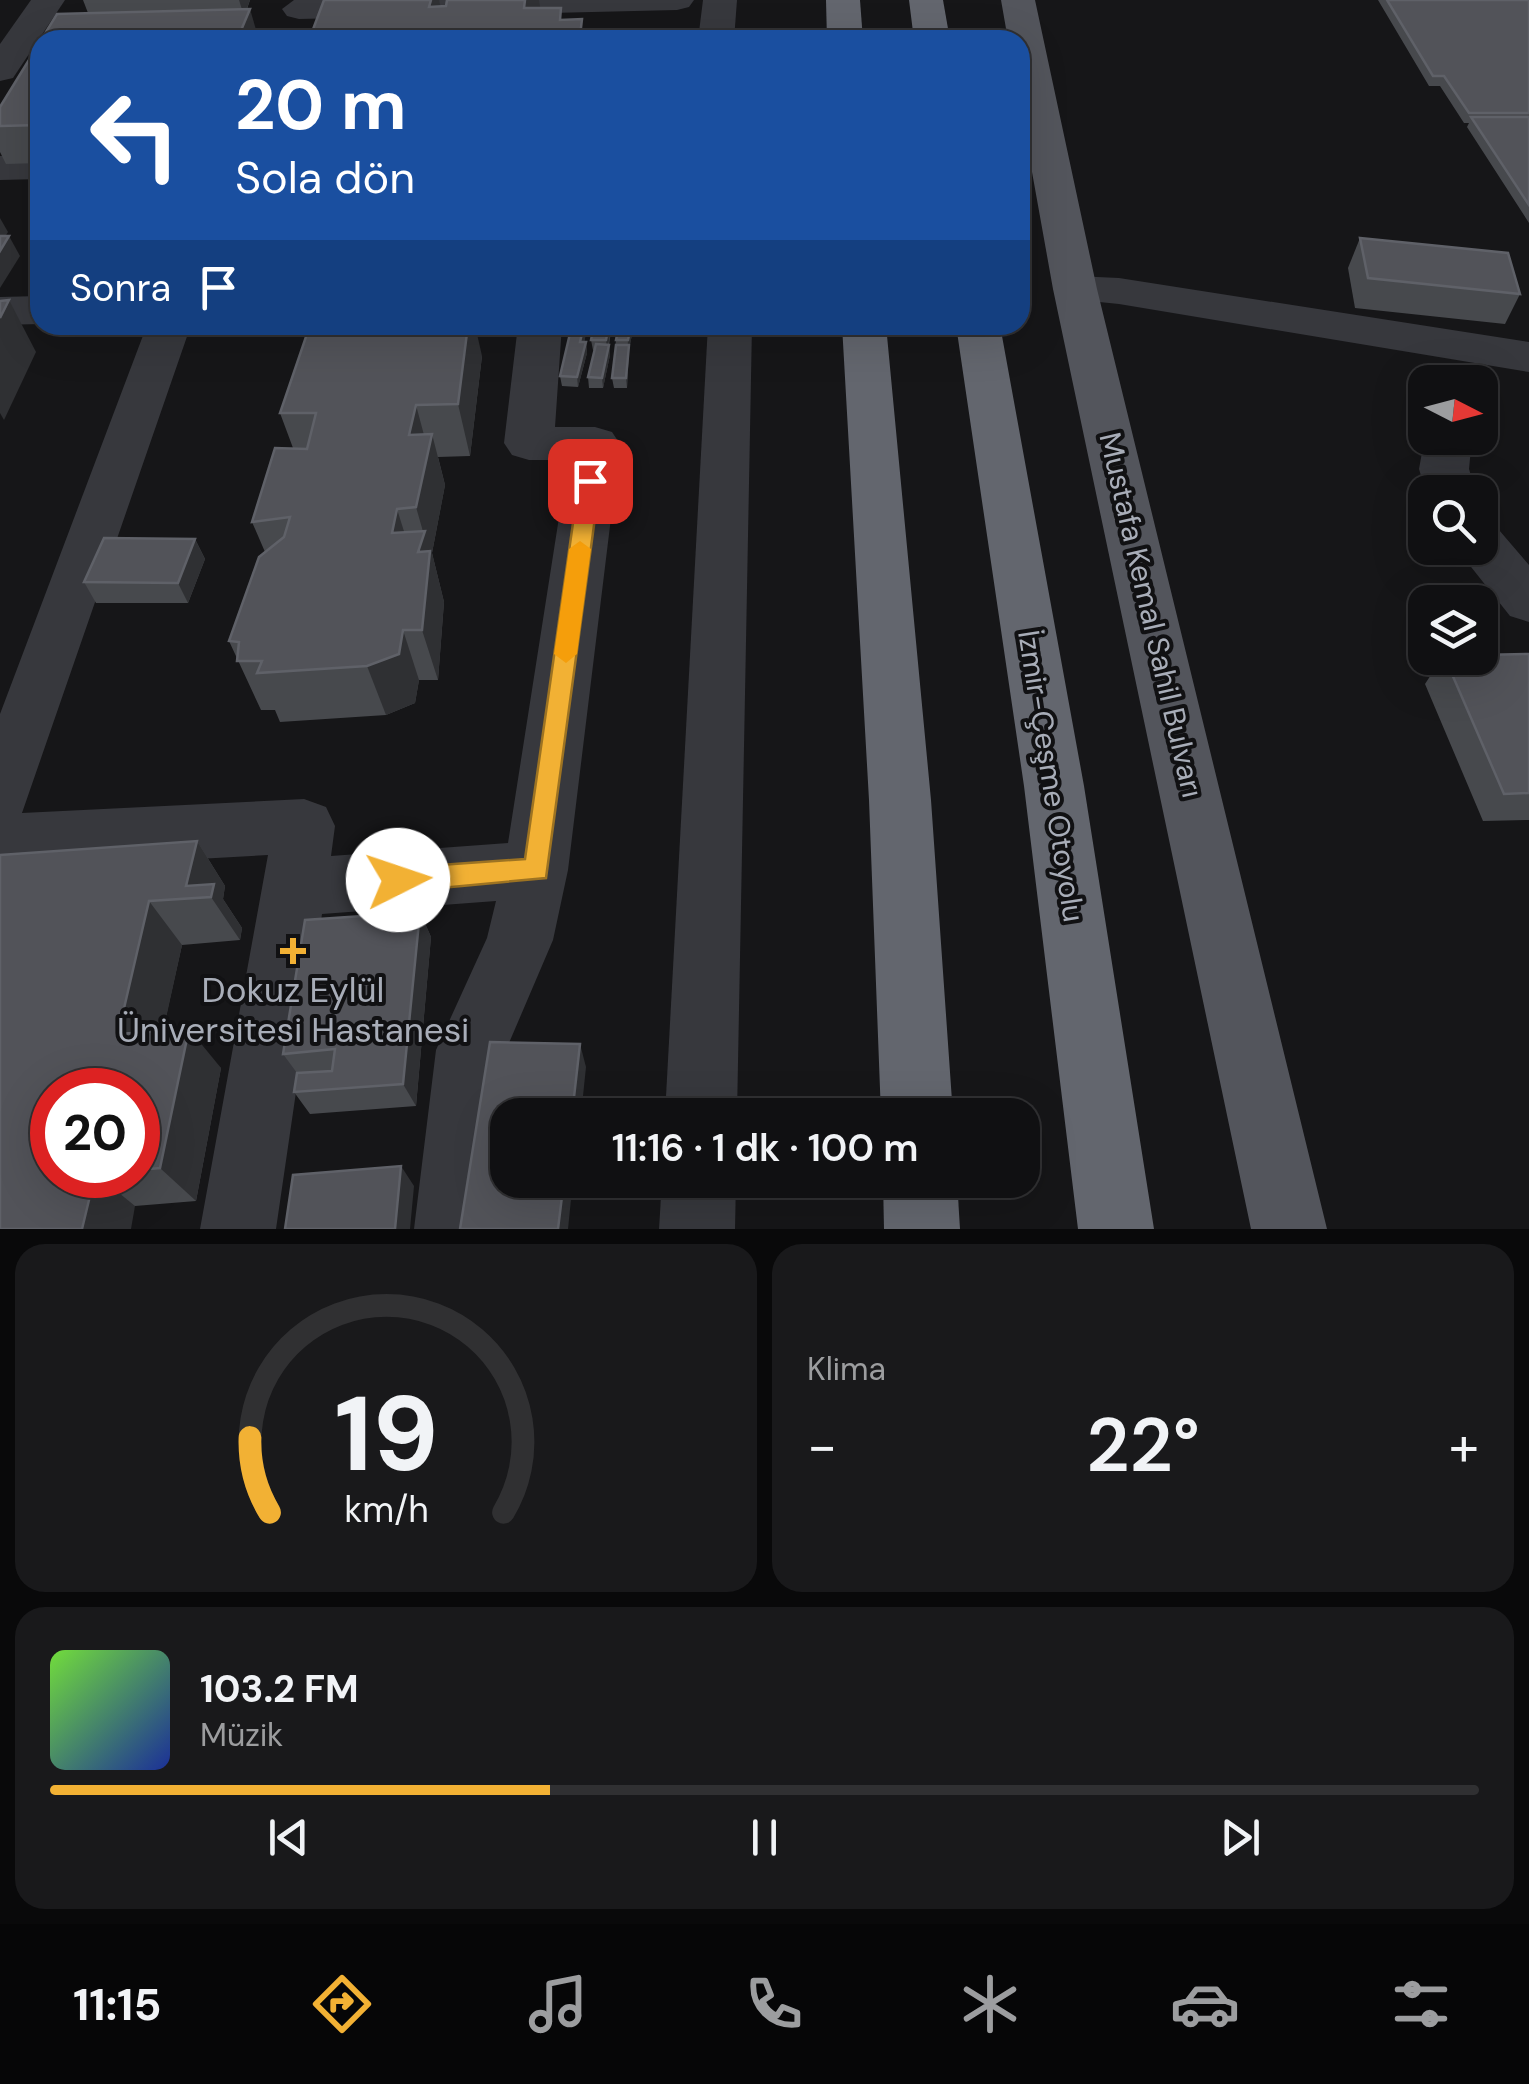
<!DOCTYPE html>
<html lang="tr">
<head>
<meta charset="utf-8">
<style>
  :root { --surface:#101012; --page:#19191b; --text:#f1f3f6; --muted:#9c9d9f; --line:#303032; --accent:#f2b134 }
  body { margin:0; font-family:"DM Sans",sans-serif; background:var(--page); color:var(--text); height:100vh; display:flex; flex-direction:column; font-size:38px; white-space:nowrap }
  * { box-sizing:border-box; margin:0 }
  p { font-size:32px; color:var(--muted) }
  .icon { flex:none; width:55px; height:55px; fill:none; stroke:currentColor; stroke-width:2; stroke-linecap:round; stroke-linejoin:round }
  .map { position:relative; height:1229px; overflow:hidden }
  .details { display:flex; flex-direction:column; gap:15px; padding:15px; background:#09090a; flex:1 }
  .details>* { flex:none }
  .guide { position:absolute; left:30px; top:30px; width:1000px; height:305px; border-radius:30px; box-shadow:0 10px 40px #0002,0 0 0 2px var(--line); background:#1a4fa0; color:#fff; overflow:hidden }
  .needle { width:65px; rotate:96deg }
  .buttons { position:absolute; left:1408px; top:365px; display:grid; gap:20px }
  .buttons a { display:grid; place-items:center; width:90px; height:90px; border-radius:20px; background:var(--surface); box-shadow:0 10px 40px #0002,0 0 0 2px var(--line); font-size:50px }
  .speed { position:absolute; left:30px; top:1068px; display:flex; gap:20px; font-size:50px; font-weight:700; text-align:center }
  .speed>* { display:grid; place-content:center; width:130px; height:130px; border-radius:50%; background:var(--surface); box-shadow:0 10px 40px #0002,0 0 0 2px var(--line); line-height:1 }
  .speed .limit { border:15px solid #d22; background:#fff; color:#111 }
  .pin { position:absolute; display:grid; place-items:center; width:85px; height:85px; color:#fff; margin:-42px; border-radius:20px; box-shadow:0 5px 15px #0006 }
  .me { position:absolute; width:110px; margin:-55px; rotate:86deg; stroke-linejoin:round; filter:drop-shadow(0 0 8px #0008) }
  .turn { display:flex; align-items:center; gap:35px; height:210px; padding:0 40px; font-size:45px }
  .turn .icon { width:130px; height:130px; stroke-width:2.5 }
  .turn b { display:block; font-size:70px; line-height:85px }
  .then { display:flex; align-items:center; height:95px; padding:0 40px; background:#0003; gap:20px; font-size:38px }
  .big { font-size:75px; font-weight:600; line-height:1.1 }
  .details .card { flex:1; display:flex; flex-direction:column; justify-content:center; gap:15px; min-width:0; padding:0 35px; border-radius:30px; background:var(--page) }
  .details .dial { align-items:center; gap:0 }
  .dial svg { height:260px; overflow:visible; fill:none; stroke:var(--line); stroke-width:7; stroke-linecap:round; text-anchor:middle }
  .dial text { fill:var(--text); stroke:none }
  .song { display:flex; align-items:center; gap:30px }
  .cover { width:120px; height:120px; border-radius:15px; background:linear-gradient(135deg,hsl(100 70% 55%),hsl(230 70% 35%)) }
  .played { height:10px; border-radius:5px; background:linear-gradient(90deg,var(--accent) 35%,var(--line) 35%) }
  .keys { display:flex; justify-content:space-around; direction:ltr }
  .heat { display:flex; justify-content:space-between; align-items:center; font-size:55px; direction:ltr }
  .details .tiles { flex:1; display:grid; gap:15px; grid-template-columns:1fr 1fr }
  .card:last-child { grid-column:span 2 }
  .trip { position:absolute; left:490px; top:1098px; width:550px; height:100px; border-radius:30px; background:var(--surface); box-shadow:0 10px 40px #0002,0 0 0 2px var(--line); font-weight:600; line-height:100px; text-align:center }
  .tab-bar { display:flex; height:160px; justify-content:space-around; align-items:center; background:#060607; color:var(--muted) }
  .tab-bar .icon { width:70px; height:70px }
  .tab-bar .selected { color:var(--accent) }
  .tab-bar b { font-size:45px; color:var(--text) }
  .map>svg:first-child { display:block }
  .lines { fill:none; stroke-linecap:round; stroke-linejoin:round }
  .minor { fill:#37383d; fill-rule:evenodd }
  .major { fill:#53555c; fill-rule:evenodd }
  .highway { fill:#63666e; fill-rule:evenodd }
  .wall { fill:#47494d; fill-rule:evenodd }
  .shaded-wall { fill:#2f3033 }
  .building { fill:#525359; stroke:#5f6168; stroke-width:2.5 }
  .route { fill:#f2b134; stroke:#9d7322; stroke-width:2.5 }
  .slow { fill:#f59e0b }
  .poi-dot { fill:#f2b134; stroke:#111113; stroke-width:4 }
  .labels { text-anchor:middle; stroke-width:8; stroke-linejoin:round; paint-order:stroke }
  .street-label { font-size:30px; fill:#a8adb8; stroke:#111113 }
  .near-poi-label { font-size:35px; fill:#a8adb8; stroke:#111113 }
</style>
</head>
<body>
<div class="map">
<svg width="1529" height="1229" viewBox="0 0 1529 1229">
  <rect width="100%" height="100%" fill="#161618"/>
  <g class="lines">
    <!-- minor -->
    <g class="minor">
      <polygon points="31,0 65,0 13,78 0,81 0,44"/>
      <polygon points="294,0 694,0 689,7 677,10 299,19 287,16 282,9"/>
      <polygon points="703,0 737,0 734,40 698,40"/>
      <polygon points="40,155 40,179 0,180 0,156"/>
      <polygon points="1075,276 1119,278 1529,342 1529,372 1119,304 1060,298 1053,289 1060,280"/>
      <polygon points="40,296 40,324 0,325 0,297"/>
      <polygon points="147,325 191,325 22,813 304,799 326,807 335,826 331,856 508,843 568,460 529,460 512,455 504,443 518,325 562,325 555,427 595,427 612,432 620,444 568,870 553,940 506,1050 490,1229 414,1229 436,1050 487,938 496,901 322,914 276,1229 200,1229 268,855 0,870 0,714"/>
      <polygon points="708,325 752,325 737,1115 665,1115"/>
      <polygon points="1425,436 1472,438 1469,469 1476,492 1426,492 1419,469"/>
      <polygon points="1480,525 1499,530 1529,565 1529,622 1510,616 1456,548 1480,548"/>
      <polygon points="662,1180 736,1180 735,1229 659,1229"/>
    </g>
    <!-- major -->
    <polygon class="major" points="1001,0 1035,0 1097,289 1327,1229 1251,1229 1053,289 1020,105 1020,40 1008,40"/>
    <!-- highway -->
    <g class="highway">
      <polygon points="826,0 860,0 863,40 827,40"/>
      <polygon points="909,0 943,0 950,40 914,40"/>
      <polygon points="842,325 886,325 931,800 953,1115 881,1115 869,800"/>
      <polygon points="956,325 1000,325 1084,786 1154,1229 1078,1229 1024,786"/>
      <polygon points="883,1180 957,1180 960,1229 884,1229"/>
    </g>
  </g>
  <!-- wall -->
  <g class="wall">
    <polygon points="83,0 250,0 247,9 88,13"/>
    <polygon points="1378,0 1529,0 1529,223 1467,127 1469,123 1464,123 1440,86 1429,86"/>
    <polygon points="40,42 40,163 6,164 0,152 0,107"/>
    <polygon points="1360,238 1520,294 1505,324 1355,308 1348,268"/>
    <polygon points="588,325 584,342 586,342 587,353 578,387 562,386 560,376"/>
    <polygon points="594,325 612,325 609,345 610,355 603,388 589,388 588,377 594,350 593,350 591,340"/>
    <polygon points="634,325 629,349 627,388 614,388 612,378 616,340"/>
    <polygon points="482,356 470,456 438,457 445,485 432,553 444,602 438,680 419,680 415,703 386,715 280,722 275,710 261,710 229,641 265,552 252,522 293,448 280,413"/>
    <polygon points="195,539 205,559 188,603 96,603 84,582"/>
    <polygon points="1529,654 1529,820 1483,821 1425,684 1442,658 1480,658"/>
    <path d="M 197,841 L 225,886 L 223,899 L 242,928 L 240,940 L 182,945 L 163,1030 L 221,1068 L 196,1201 L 135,1206 L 0,1229 L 0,855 ZM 138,1090 L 138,1175 L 52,1175 Z"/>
    <polygon points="420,912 431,937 416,1106 310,1114 294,1092 297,1073 283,1054"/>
  </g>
  <!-- shaded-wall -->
  <g class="shaded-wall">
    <polygon points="239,0 250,0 244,16"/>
    <polygon points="431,0 439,0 445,28 429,7"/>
    <polygon points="525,0 539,0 543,27 523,26"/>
    <polygon points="250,9 259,40 237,40"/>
    <polygon points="0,218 8,232 0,245"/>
    <polygon points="9,236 20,256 0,288 0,251"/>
    <polygon points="9,300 36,352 4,420 0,413 0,318"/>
    <polygon points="468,325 475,325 482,356 470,456 458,404"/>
    <polygon points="584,325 588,325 582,352 580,342"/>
    <polygon points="609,325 612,325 607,350 606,340"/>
    <polygon points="631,325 634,325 629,349 627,388 626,378 628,340"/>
    <polygon points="586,342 587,353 578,387 577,377"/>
    <polygon points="609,345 610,355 603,388 602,378"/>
    <polygon points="416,405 428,450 432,434 445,485 432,553 444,602 438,680 422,630 418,552 424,535 416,507 409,435"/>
    <polygon points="397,509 413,560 392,533"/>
    <polygon points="195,539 205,559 188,603 178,583"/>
    <polygon points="403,630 419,680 415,703 386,715 367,666"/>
    <polygon points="197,841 225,886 223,899 242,928 240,940 211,897 186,886"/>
    <polygon points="149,901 182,945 154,1073 118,1034"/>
    <polygon points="420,912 431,937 416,1106 403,1084"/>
    <polygon points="189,1029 221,1068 196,1201 160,1168"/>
    <polygon points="580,1044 586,1067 581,1115 572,1115"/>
    <polygon points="401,1166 414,1186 410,1229 395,1229"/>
    <polygon points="95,1175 97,1175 135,1206 131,1229 82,1229"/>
    <polygon points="564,1180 573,1180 568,1229 558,1229"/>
  </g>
  <!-- building -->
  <g class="building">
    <polygon points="324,0 431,0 429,7 446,6 447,0 525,0 524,8 561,8 560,20 582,19 580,36 618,35 617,40 309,40"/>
    <polygon points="1387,0 1529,0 1529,113 1469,113 1444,76 1433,76"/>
    <polygon points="250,9 237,40 41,40 57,14"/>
    <polygon points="40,42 40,125 0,126 0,107"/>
    <polygon points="1471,117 1529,117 1529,205"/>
    <polygon points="0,236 9,236 0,251"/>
    <polygon points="1360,238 1508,253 1520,294 1368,278"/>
    <polygon points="9,300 0,318 0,301"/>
    <polygon points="310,325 468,325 458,404 416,405 409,435 432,434 416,507 397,509 392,533 425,531 418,552 430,551 422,630 403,630 399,654 367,666 257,673 262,661 237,661 239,642 229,641 259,557 284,537 290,517 252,522 275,448 307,449 316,413 280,413"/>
    <polygon points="572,325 584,325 580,342 586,342 577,377 560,376"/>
    <polygon points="594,325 609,325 606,340 591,340"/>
    <polygon points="619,325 631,325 628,340 616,340"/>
    <polygon points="596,344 609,345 602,378 588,377"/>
    <polygon points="616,345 629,345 626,378 612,378"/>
    <polygon points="104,538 195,539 178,583 84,582"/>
    <polygon points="1529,654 1529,793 1504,794 1445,658 1480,658 1480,655"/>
    <polygon points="197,841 186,886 214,884 211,897 149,901 118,1034 189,1029 160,1168 138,1170 138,1090 52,1090 52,1175 95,1175 82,1229 0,1229 0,855"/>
    <polygon points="420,912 403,1084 294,1092 297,1073 332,1071 335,1049 283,1054 305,920"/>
    <polygon points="490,1042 580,1044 572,1115 508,1115 508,1180 564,1180 558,1229 460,1229"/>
    <polygon points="401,1166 395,1229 285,1229 293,1175"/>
  </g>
  <!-- route -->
  <polygon class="route" points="590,474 600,481 546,878 398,892 388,888 384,880 388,872 398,868 525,859 579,481"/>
  <!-- slow -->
  <polygon class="slow" points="580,541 591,549 577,654 566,663 554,654 569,549"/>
  <!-- markers -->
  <path class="poi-dot" d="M288 936h10v10h10v10h-10v10h-10v-10h-10v-10h10z"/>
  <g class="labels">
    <!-- street labels -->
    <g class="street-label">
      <text transform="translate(1151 615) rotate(77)" y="10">Mustafa Kemal Sahil Bulvarı</text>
      <text transform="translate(1051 776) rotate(81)" y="10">İzmir-Çeşme Otoyolu</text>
    </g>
    <!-- near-poi labels -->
    <g class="near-poi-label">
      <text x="293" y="1002">Dokuz Eylül<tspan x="293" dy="40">Üniversitesi Hastanesi</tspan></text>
    </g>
  </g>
</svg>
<div class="buttons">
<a><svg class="needle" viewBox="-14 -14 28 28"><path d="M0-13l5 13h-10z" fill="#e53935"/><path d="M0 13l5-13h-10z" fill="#9c9d9f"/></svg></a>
<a><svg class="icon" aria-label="search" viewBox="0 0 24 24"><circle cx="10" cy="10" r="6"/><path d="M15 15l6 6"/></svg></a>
<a><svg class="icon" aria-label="layers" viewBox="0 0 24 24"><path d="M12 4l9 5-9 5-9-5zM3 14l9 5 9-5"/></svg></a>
</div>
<div class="speed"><div class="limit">20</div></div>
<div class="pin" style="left:590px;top:481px;background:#d93025"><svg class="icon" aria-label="arrive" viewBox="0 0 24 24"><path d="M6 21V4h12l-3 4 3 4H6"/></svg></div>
<svg class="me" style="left:398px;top:880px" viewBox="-20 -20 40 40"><circle r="19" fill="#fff"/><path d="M0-13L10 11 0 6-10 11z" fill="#f2b134"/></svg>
<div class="trip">11:16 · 1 dk · 100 m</div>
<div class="guide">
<div class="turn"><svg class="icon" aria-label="left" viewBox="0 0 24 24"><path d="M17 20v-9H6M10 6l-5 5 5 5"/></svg><div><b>20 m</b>Sola dön</div></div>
<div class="then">Sonra<svg class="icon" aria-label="arrive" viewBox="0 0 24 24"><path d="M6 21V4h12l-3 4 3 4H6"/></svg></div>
</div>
</div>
<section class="details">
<div class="tiles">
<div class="card dial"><svg viewBox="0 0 100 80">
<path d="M14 69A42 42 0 1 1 86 69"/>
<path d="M14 69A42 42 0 0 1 8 46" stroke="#f2b134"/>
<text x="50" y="56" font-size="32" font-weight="700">19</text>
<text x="50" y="72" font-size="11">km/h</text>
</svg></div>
<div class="card"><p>Klima</p>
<div class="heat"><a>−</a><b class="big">22°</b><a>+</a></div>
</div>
<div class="card">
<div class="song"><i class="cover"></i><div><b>103.2 FM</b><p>Müzik</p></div></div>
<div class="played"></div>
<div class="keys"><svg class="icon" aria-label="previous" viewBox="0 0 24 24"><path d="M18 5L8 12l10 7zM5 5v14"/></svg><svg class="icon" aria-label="pause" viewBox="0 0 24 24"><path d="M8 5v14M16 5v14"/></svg><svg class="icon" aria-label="next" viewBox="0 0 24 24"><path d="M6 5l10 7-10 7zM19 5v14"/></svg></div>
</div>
</div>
</section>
<nav class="tab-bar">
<b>11:15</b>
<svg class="icon selected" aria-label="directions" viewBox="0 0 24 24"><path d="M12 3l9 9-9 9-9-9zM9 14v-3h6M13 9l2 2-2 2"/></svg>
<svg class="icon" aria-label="music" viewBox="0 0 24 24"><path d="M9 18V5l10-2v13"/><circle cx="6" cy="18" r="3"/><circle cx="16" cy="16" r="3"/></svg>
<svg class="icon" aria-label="phone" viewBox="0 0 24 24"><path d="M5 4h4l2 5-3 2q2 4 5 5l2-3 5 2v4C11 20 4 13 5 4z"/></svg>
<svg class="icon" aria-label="climate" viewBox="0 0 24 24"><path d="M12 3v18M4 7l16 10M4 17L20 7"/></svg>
<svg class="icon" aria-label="car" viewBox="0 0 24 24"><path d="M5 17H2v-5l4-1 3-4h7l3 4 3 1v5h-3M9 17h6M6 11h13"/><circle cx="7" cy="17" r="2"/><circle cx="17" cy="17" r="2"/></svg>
<svg class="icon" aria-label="filters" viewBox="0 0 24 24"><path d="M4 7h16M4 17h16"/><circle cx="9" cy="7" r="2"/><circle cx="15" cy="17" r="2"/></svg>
</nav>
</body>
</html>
